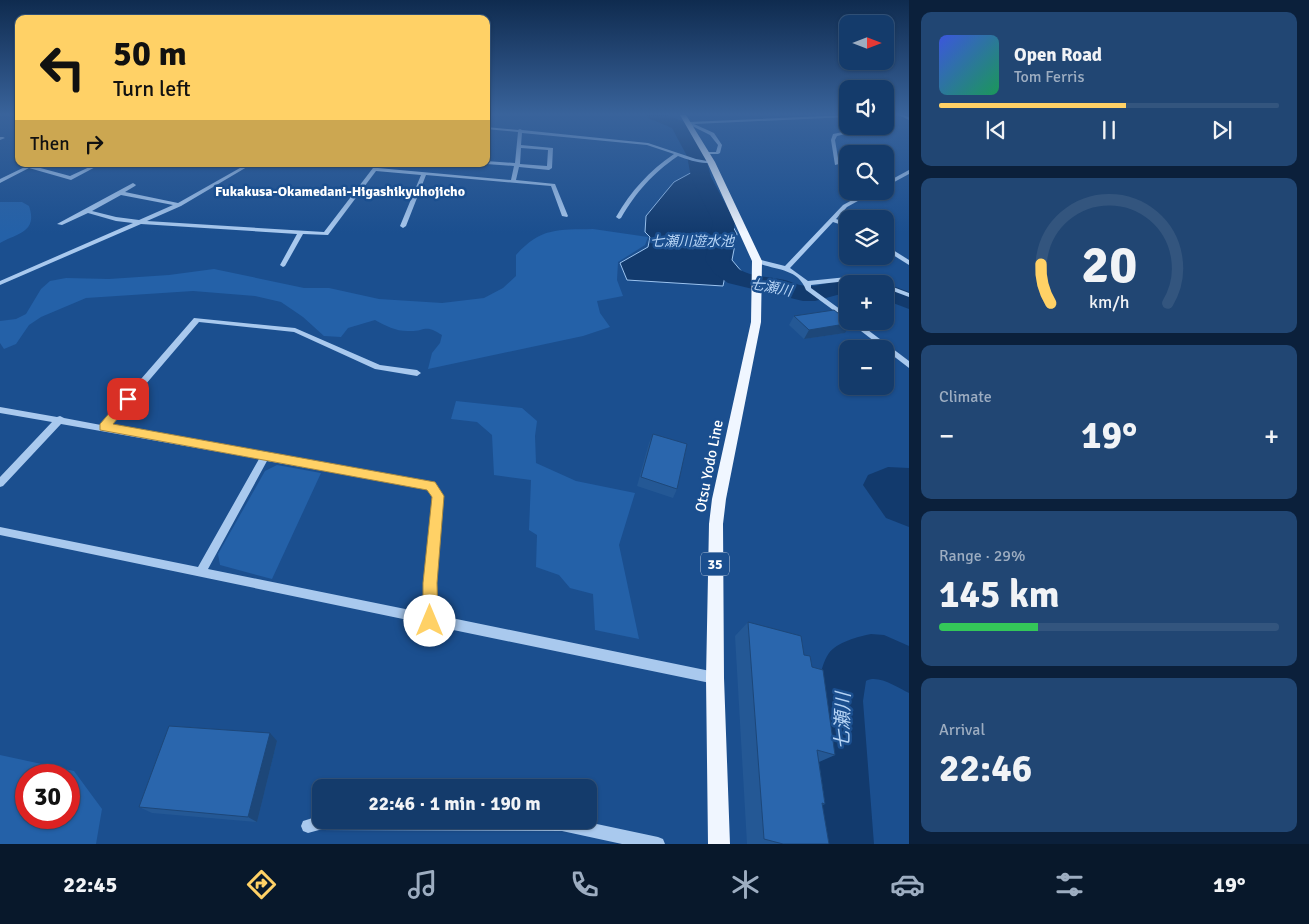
<!DOCTYPE html>
<html lang="en">
<head>
<meta charset="utf-8">
<style>
  :root { --surface:#143b6b; --page:#214673; --text:#f1f3f6; --muted:#9dadc1; --line:#33557e; --accent:#ffd166 }
  body { margin:0; font-family:Signika,"Noto Sans JP",sans-serif; background:var(--page); color:var(--text); height:100vh; display:flex; flex-direction:column; font-size:19px; white-space:nowrap }
  * { box-sizing:border-box; margin:0 }
  p { font-size:16px; color:var(--muted) }
  .icon { flex:none; width:28px; height:28px; fill:none; stroke:currentColor; stroke-width:2; stroke-linecap:round; stroke-linejoin:round }
  .map { position:relative; flex:1; overflow:hidden }
  .side { display:flex; flex-direction:column; gap:12px; padding:12px; background:#0b203b; width:400px }
  .side>* { flex:none }
  .top-card { position:absolute; left:15px; top:15px; width:475px; height:152px; border-radius:10px; box-shadow:0 1px 4px #0004,0 0 0 1px var(--line); background:#ffd166; color:#111; overflow:hidden }
  .needle { width:32px; rotate:90deg }
  .tools { position:absolute; left:839px; top:15px; display:grid; gap:10px }
  .tools a { display:grid; place-items:center; width:55px; height:55px; border-radius:10px; background:var(--surface); box-shadow:0 1px 4px #0004,0 0 0 1px var(--line); font-size:25px }
  .speed { position:absolute; left:15px; top:764px; display:flex; gap:10px; font-size:25px; font-weight:700; text-align:center }
  .speed>* { display:grid; place-content:center; width:65px; height:65px; border-radius:50%; background:var(--surface); box-shadow:0 1px 4px #0004,0 0 0 1px var(--line); line-height:1 }
  .speed .limit { border:8px solid #d22; background:#fff; color:#111 }
  .pin { position:absolute; display:grid; place-items:center; width:42px; height:42px; color:#fff; margin:-21px; border-radius:10px; box-shadow:0 2px 8px #0006 }
  .me { position:absolute; width:55px; margin:-28px; rotate:0deg; stroke-linejoin:round; filter:drop-shadow(0 0 4px #0008) }
  .turn { display:flex; align-items:center; gap:18px; height:105px; padding:0 15px; font-size:22px }
  .turn .icon { width:65px; height:65px; stroke-width:2.5 }
  .turn b { display:block; font-size:35px; line-height:42px }
  .then { display:flex; align-items:center; height:48px; padding:0 15px; background:#0003; gap:10px; font-size:19px }
  .big { font-size:38px; font-weight:700; line-height:1.1 }
  .side .widget { flex:1; display:flex; flex-direction:column; justify-content:center; gap:8px; min-width:0; padding:0 18px; border-radius:10px; background:var(--page) }
  .side .dial { align-items:center; gap:0 }
  .dial svg { height:130px; overflow:visible; fill:none; stroke:var(--line); stroke-width:7; stroke-linecap:round; text-anchor:middle }
  .dial text { fill:var(--text); stroke:none }
  .song { display:flex; align-items:center; gap:15px }
  .cover { width:60px; height:60px; border-radius:8px; background:linear-gradient(135deg,hsl(230 70% 55%),hsl(150 70% 35%)) }
  .played { height:5px; border-radius:2px; background:linear-gradient(90deg,var(--accent) 55%,var(--line) 55%) }
  .keys { display:flex; justify-content:space-around; direction:ltr }
  .heat { display:flex; justify-content:space-between; align-items:center; font-size:28px; direction:ltr }
  .charge { height:8px; border-radius:4px; background:linear-gradient(90deg,#34c759 29%,var(--line) 0) }
  .trip { position:absolute; left:312px; top:779px; width:285px; height:50px; border-radius:10px; background:var(--surface); box-shadow:0 1px 4px #0004,0 0 0 1px var(--line); font-weight:700; line-height:50px; text-align:center }
  .tabs { display:flex; height:80px; justify-content:space-around; align-items:center; background:#08182b; color:var(--muted) }
  .tabs .icon { width:35px; height:35px }
  .tabs .current { color:var(--accent) }
  .tabs b { font-size:22px; color:var(--text) }
  main { display:flex; flex:1; min-height:0 }
  .map>svg:first-child { display:block }
  .green { fill:#2461a8; fill-rule:evenodd }
  .water { fill:#123a6d; stroke:#9cc4f0 }
  .lines { fill:none; stroke-linecap:round; stroke-linejoin:round }
  .river { fill:#123a6d; fill-rule:evenodd }
  .minor { fill:#a9c9ee; fill-rule:evenodd }
  .major { fill:#f0f6ff; fill-rule:evenodd }
  .wall { fill:#245895 }
  .shaded-wall { fill:#1d4779 }
  .building { fill:#2a66ad; stroke:#1d4779 }
  .route { fill:#ffd166; stroke:#a68842 }
  .labels { text-anchor:middle; stroke-width:5; stroke-linejoin:round; paint-order:stroke }
  .far-neighbourhood-label { font-size:14px; font-weight:bold; fill:#fff; stroke:#1b4f8f }
  .far-water-label { font-size:14px; font-style:italic; fill:#b5d3f5; stroke:#1b4f8f }
  .shield { fill:#1b4f8f; stroke:#bbcadd; stroke-width:1 }
  .shield-label { font-size:14px; font-weight:bold; fill:#fff }
  .street-label { font-size:15px; fill:#fff; stroke:#1b4f8f }
  .near-water-label { font-size:19px; font-style:italic; fill:#b5d3f5; stroke:#1b4f8f }
</style>
</head>
<body>
<main>
<div class="map">
<svg width="909" height="844" viewBox="0 0 909 844">
  <rect width="100%" height="100%" fill="#1b4f8f"/>
  <!-- green -->
  <g class="green">
    <path d="M 0,202 L 22,202 L 29,206 C 38,232 18,233 0,243 Z"/>
    <path d="M 593,229 L 648,237 L 645,245 L 618,262 L 617,280 L 623,296 L 597,301 L 600,313 L 610,327 L 583,336 L 428,369 L 432,353 L 440,343 L 442,335 C 424,323 425,332 408,331 C 395,331 386,326 375,320 L 348,328 L 341,337 L 324,336 L 303,317 L 281,302 L 255,296 L 193,291 L 86,298 L 41,317 L 29,325 L 16,344 L 4,349 L 0,343 L 0,321 L 16,319 L 26,314 L 41,289 L 50,281 L 66,278 L 109,279 L 169,275 L 214,269 L 304,288 L 329,288 L 379,299 L 442,303 L 484,298 L 503,288 L 516,276 L 516,255 C 541,227 558,230 593,229 Z"/>
    <polygon points="456,401 522,408 537,421 535,436 536,463 576,481 635,493 619,545 639,639 595,630 593,594 570,588 559,575 536,567 537,535 529,530 531,480 494,475 492,435 477,422 451,419"/>
    <polygon points="277,465 321,473 272,579 220,565 218,554 265,471"/>
    <path d="M 0,755 L 74,771 L 102,809 L 96,844 L 0,844 ZM 26,775 L 69,775 L 69,818 L 26,818 Z"/>
  </g>
  <!-- water -->
  <polygon class="water" points="696,170 707,170 707,179 737,234 732,260 742,272 725,276 723,286 627,280 620,263 648,247 650,237 645,232 646,216 664,194 674,182"/>
  <g class="lines">
    <!-- river -->
    <g class="river">
      <path d="M 646,115 L 667,115 L 684,122 L 705,156 L 711,177 L 735,222 L 729,260 C 742,278 766,276 785,280 C 792,282 800,286 807,286 C 828,287 841,273 864,279 L 867,284 L 848,284 L 848,292 L 815,301 L 803,301 L 728,283 L 714,273 L 705,260 L 713,222 L 691,177 L 687,156 L 672,128 L 648,118 Z"/>
      <polygon points="885,283 909,292 909,309 885,300"/>
      <polygon points="888,467 909,468 909,527 886,518 863,485 868,475"/>
      <path d="M 871,634 L 884,635 L 909,646 L 909,693 C 898,688 878,674 866,681 L 863,701 L 874,844 L 818,844 C 817,801 806,686 829,653 C 836,643 859,636 871,634 Z"/>
    </g>
    <!-- minor -->
    <g class="minor">
      <polygon points="848,115 848,117 694,124 714,133 722,145 720,153 718,154 704,154 704,152 716,152 718,145 710,135 686,123 688,122"/>
      <polygon points="899,115 904,115 909,117 909,120"/>
      <path d="M 486,127 L 518,130 L 520,129 L 522,130 L 648,143 L 696,159 L 713,162 C 703,165 689,160 678,156 C 652,174 637,191 621,218 L 619,219 L 616,217 C 631,191 649,171 674,154 L 647,145 L 522,133 L 521,145 L 553,148 L 552,168 L 549,170 L 519,167 L 516,180 L 555,184 L 568,216 L 567,217 L 562,216 L 551,186 L 426,175 L 406,226 L 403,228 L 400,226 L 421,175 L 376,171 L 328,235 L 303,234 L 285,266 L 283,267 L 280,265 L 297,234 L 141,224 L 0,285 L 0,281 L 133,223 L 116,221 L 88,213 L 62,225 L 57,224 L 133,183 L 136,185 L 135,186 L 125,192 L 178,203 L 247,164 L 252,164 L 181,206 L 147,221 L 324,232 L 376,164 L 380,164 L 378,168 L 511,180 L 514,166 L 486,164 L 486,161 L 515,163 L 518,132 L 486,129 ZM 521,148 L 548,150 L 547,166 L 520,164 ZM 121,195 L 173,205 L 139,220 L 116,217 L 92,211 Z"/>
      <polygon points="848,131 850,133 837,136 835,140 839,164 835,165 831,140 833,134"/>
      <polygon points="0,137 3,137 5,138 0,140"/>
      <polygon points="31,164 36,164 33,166 70,176 96,164 101,164 71,180 29,168 0,183 0,179"/>
      <polygon points="909,170 909,174 885,187 885,183"/>
      <path d="M 869,191 L 876,191 L 847,207 L 836,219 L 848,223 L 848,227 L 833,222 L 790,268 L 808,281 L 847,277 L 880,283 L 881,284 L 864,284 L 847,281 L 811,285 L 811,288 L 848,315 L 848,321 L 806,290 C 797,266 771,271 754,261 L 757,259 L 785,266 L 843,205 Z"/>
      <polygon points="885,245 909,260 909,265 885,250"/>
      <polygon points="885,284 909,293 909,297 885,288"/>
      <path d="M 194,318 L 295,328 L 380,365 L 417,370 L 421,373 L 417,376 L 375,369 L 294,332 L 199,322 L 110,426 L 434,483 L 443,496 L 436,583 L 437,615 L 715,672 L 719,674 L 721,678 L 719,682 L 715,684 L 434,626 L 431,627 L 427,624 L 0,535 L 0,527 L 198,567 L 259,459 L 61,424 L 3,486 L 0,487 L 0,477 L 52,422 L 0,413 L 0,407 L 57,417 L 60,416 L 64,418 L 101,425 ZM 267,461 L 428,489 L 433,497 L 424,583 L 425,613 L 208,569 Z"/>
      <polygon points="848,321 856,321 909,361 909,368"/>
      <polygon points="319,816 321,816 321,820 578,820 658,837 663,839 665,844 622,844 562,831 319,830 308,833 303,831 301,826 303,821"/>
    </g>
    <!-- major -->
    <polygon class="major" points="680,115 686,115 715,162 762,261 761,322 726,499 723,524 724,678 730,844 708,844 706,678 709,524 712,499 751,322 752,261 707,162"/>
  </g>
  <!-- wall -->
  <g class="wall">
    <polygon points="794,316 845,333 804,339 789,325"/>
    <polygon points="653,434 677,489 673,498 637,486 649,443"/>
    <polygon points="748,622 804,655 812,667 835,755 819,762 825,804 822,805 829,844 747,844 735,636"/>
    <polygon points="277,741 257,822 152,813 139,807"/>
  </g>
  <!-- shaded-wall -->
  <g class="shaded-wall">
    <polygon points="851,323 845,333 804,339 809,330"/>
    <polygon points="270,733 277,741 257,822 248,817"/>
  </g>
  <!-- building -->
  <g class="building">
    <polygon points="834,310 851,323 809,330 794,316"/>
    <polygon points="653,434 687,444 677,489 641,477"/>
    <polygon points="748,622 801,636 804,655 810,656 812,667 823,670 835,755 817,750 825,804 822,803 829,844 783,844 764,839"/>
    <polygon points="169,726 270,733 248,817 139,807"/>
  </g>
  <!-- sky -->
  <linearGradient id="sky" x2="0" y2="1"><stop stop-color="#0f2b4f"/><stop offset="0.49" stop-color="#39639b"/><stop offset="1" stop-color="#39639b" stop-opacity="0"/></linearGradient>
  <rect width="909" height="233" fill="url(#sky)"/>
  <!-- route -->
  <polygon class="route" points="128,395 134,399 113,424 435,482 444,496 437,583 438,621 436,627 430,629 425,627 423,621 423,583 432,497 427,490 100,430 100,424 124,396"/>
  <g class="labels">
    <!-- far-neighbourhood labels -->
    <g class="far-neighbourhood-label">
      <text x="340" y="196">Fukakusa-Okamedani-Higashikyuhojicho</text>
    </g>
    <!-- far-water labels -->
    <g class="far-water-label">
      <text x="692" y="246">七瀬川遊水池</text>
      <text transform="translate(771 287) rotate(11)" y="5">七瀬川</text>
    </g>
    <!-- shield labels -->
    <rect class="shield" x="701" y="552.5" width="28" height="23" rx="4"/>
    <g class="shield-label">
      <text x="715" y="569">35</text>
    </g>
    <!-- street labels -->
    <g class="street-label">
      <text transform="translate(709 466) rotate(-79)" y="5">Otsu Yodo Line</text>
    </g>
    <!-- near-water labels -->
    <g class="near-water-label">
      <text transform="translate(842 721) rotate(-89)" y="7">七瀬川</text>
    </g>
  </g>
</svg>
<div class="tools">
<a><svg class="needle" viewBox="-14 -14 28 28"><path d="M0-13l5 13h-10z" fill="#e53935"/><path d="M0 13l5-13h-10z" fill="#9dadc1"/></svg></a>
<a><svg class="icon" aria-label="sound" viewBox="0 0 24 24"><path d="M4 9h4l5-4v14l-5-4H4zM17 9q2 3 0 6"/></svg></a>
<a><svg class="icon" aria-label="search" viewBox="0 0 24 24"><circle cx="10" cy="10" r="6"/><path d="M15 15l6 6"/></svg></a>
<a><svg class="icon" aria-label="layers" viewBox="0 0 24 24"><path d="M12 4l9 5-9 5-9-5zM3 14l9 5 9-5"/></svg></a>
<a>+</a>
<a>−</a>
</div>
<div class="speed"><div class="limit">30</div></div>
<div class="pin" style="left:128px;top:399px;background:#d93025"><svg class="icon" aria-label="arrive" viewBox="0 0 24 24"><path d="M6 21V4h12l-3 4 3 4H6"/></svg></div>
<svg class="me" style="left:430px;top:621px" viewBox="-20 -20 40 40"><circle r="19" fill="#fff"/><path d="M0-13L10 11 0 6-10 11z" fill="#ffd166"/></svg>
<div class="trip">22:46 · 1 min · 190 m</div>
<div class="top-card">
<div class="turn"><svg class="icon" aria-label="left" viewBox="0 0 24 24"><path d="M17 20v-9H6M10 6l-5 5 5 5"/></svg><div><b>50 m</b>Turn left</div></div>
<div class="then">Then<svg class="icon" aria-label="right" viewBox="0 0 24 24"><path d="M7 20v-9h11M14 6l5 5-5 5"/></svg></div>
</div>
</div>
<section class="side">
<div class="widget">
<div class="song"><i class="cover"></i><div><b>Open Road</b><p>Tom Ferris</p></div></div>
<div class="played"></div>
<div class="keys"><svg class="icon" aria-label="previous" viewBox="0 0 24 24"><path d="M18 5L8 12l10 7zM5 5v14"/></svg><svg class="icon" aria-label="pause" viewBox="0 0 24 24"><path d="M8 5v14M16 5v14"/></svg><svg class="icon" aria-label="next" viewBox="0 0 24 24"><path d="M6 5l10 7-10 7zM19 5v14"/></svg></div>
</div>
<div class="widget dial"><svg viewBox="0 0 100 80">
<path d="M14 69A42 42 0 1 1 86 69"/>
<path d="M14 69A42 42 0 0 1 8 45" stroke="#ffd166"/>
<text x="50" y="56" font-size="32" font-weight="700">20</text>
<text x="50" y="72" font-size="11">km/h</text>
</svg></div>
<div class="widget"><p>Climate</p>
<div class="heat"><a>−</a><b class="big">19°</b><a>+</a></div>
</div>
<div class="widget"><p>Range · 29%</p><b class="big">145 km</b><div class="charge"></div></div>
<div class="widget"><p>Arrival</p><b class="big">22:46</b></div>
</section>
</main>
<nav class="tabs">
<b>22:45</b>
<svg class="icon current" aria-label="directions" viewBox="0 0 24 24"><path d="M12 3l9 9-9 9-9-9zM9 14v-3h6M13 9l2 2-2 2"/></svg>
<svg class="icon" aria-label="music" viewBox="0 0 24 24"><path d="M9 18V5l10-2v13"/><circle cx="6" cy="18" r="3"/><circle cx="16" cy="16" r="3"/></svg>
<svg class="icon" aria-label="phone" viewBox="0 0 24 24"><path d="M5 4h4l2 5-3 2q2 4 5 5l2-3 5 2v4C11 20 4 13 5 4z"/></svg>
<svg class="icon" aria-label="climate" viewBox="0 0 24 24"><path d="M12 3v18M4 7l16 10M4 17L20 7"/></svg>
<svg class="icon" aria-label="car" viewBox="0 0 24 24"><path d="M5 17H2v-5l4-1 3-4h7l3 4 3 1v5h-3M9 17h6M6 11h13"/><circle cx="7" cy="17" r="2"/><circle cx="17" cy="17" r="2"/></svg>
<svg class="icon" aria-label="filters" viewBox="0 0 24 24"><path d="M4 7h16M4 17h16"/><circle cx="9" cy="7" r="2"/><circle cx="15" cy="17" r="2"/></svg>
<b>19°</b>
</nav>
</body>
</html>
